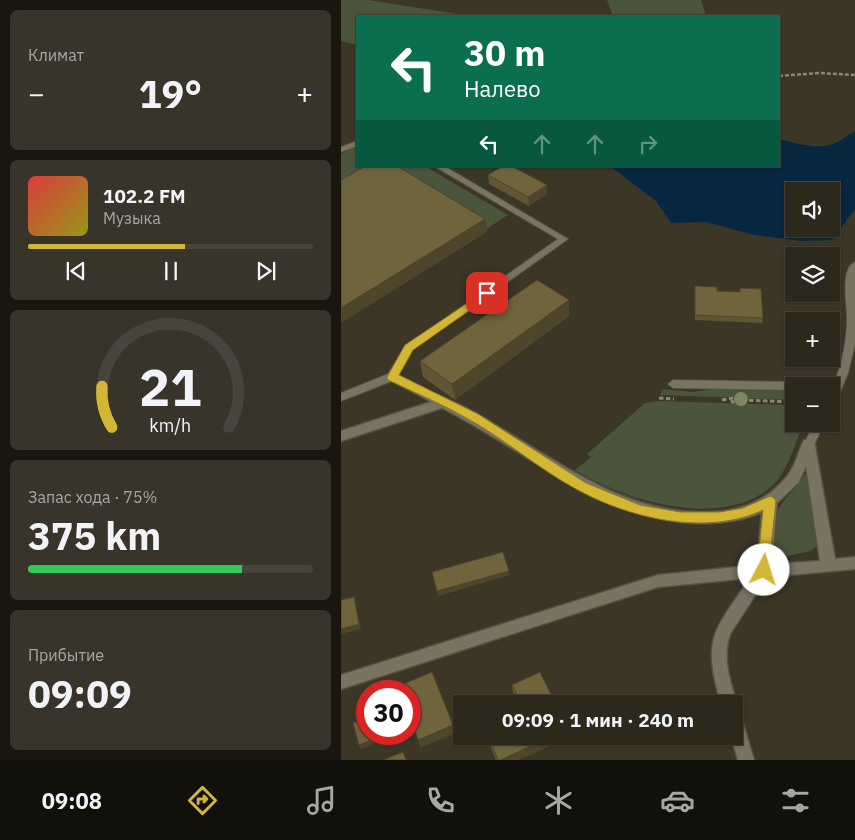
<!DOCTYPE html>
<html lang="ru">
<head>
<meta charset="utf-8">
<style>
  :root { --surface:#2c281c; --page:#383429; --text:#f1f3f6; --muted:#a6a6a3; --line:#48443b; --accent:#d4b635 }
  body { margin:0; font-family:"IBM Plex Sans",sans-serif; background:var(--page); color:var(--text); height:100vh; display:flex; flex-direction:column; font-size:19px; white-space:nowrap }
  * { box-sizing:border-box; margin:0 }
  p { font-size:16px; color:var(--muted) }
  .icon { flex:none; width:28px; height:28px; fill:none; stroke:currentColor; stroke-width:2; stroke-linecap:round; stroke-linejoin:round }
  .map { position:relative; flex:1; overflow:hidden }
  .drawer { display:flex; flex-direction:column; gap:10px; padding:10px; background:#18160f; width:341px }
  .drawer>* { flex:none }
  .hud { position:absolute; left:15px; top:15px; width:424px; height:152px; border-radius:0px; box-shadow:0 1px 4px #0004,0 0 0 1px var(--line); background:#0b6e4f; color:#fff; overflow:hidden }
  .fabs { position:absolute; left:444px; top:182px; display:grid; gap:10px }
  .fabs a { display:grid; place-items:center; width:55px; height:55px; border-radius:0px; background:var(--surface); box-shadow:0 1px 4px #0004,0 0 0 1px var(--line); font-size:25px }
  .speed { position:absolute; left:15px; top:680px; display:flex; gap:10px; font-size:25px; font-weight:700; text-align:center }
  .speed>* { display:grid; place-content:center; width:65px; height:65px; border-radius:50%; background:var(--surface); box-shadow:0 1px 4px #0004,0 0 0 1px var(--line); line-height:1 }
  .speed .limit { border:8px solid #d22; background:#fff; color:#111 }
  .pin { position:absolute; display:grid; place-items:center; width:42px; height:42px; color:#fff; margin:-21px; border-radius:10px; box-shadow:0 2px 8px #0006 }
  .me { position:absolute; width:55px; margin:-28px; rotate:5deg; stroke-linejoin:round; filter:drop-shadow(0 0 4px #0008) }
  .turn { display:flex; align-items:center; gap:18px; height:105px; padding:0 25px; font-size:22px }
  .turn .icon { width:65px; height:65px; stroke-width:2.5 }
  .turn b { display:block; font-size:35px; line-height:42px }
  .lanes { display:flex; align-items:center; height:48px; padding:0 25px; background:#0003; justify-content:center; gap:25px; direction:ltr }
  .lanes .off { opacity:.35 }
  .big { font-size:38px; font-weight:800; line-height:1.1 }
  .drawer .card { flex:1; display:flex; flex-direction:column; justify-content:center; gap:8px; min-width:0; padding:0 18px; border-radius:8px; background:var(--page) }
  .drawer .dial { align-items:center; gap:0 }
  .dial svg { height:130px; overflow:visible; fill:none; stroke:var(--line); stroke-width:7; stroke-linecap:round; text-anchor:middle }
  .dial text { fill:var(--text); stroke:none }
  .song { display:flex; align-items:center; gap:15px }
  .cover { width:60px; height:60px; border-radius:8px; background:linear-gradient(135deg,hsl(0 70% 55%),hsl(60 70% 35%)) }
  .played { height:5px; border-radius:2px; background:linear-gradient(90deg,var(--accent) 55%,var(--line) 55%) }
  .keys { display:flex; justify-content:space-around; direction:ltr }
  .heat { display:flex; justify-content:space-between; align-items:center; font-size:28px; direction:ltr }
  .charge { height:8px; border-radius:4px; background:linear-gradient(90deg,#34c759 75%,var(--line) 0) }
  .trip { position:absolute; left:112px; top:695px; width:290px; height:50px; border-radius:0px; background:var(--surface); box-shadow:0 1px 4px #0004,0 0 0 1px var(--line); font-weight:800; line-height:50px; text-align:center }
  .dock { display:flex; height:80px; justify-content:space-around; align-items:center; background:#12100b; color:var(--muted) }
  .dock .icon { width:35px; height:35px }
  .dock .on { color:var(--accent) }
  .dock b { font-size:22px; color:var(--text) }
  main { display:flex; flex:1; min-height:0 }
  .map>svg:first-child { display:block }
  .green { fill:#4b553b }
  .water { fill:#072740; fill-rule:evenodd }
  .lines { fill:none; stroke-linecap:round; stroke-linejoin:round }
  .lane-casing { stroke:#565143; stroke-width:2 }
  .street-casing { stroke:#565143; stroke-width:3 }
  .path-far1 { stroke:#8a8679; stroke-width:2.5; stroke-dasharray:4 2; stroke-linecap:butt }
  .path { stroke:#8a8679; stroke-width:3; stroke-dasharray:4.5 2.5; stroke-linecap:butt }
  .lane { fill:#797462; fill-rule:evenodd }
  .street { fill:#797462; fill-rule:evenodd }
  .tree { fill:#7e875e }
  .wall { fill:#605634 }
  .shaded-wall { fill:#4e462b }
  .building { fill:#70643d; stroke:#4e462b }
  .route { fill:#d4b635; stroke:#8a7622 }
</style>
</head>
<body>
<main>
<section class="drawer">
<div class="card"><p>Климат</p>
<div class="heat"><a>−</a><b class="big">19°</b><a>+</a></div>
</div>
<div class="card">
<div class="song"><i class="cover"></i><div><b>102.2 FM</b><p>Музыка</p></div></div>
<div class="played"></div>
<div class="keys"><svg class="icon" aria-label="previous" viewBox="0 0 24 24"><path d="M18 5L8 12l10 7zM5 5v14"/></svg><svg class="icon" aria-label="pause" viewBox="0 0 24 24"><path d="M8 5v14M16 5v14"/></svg><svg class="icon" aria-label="next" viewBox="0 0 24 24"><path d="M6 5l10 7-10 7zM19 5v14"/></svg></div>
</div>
<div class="card dial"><svg viewBox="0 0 100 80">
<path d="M14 69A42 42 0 1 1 86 69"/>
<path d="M14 69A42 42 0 0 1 8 44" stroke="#d4b635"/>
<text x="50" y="56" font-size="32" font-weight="700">21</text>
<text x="50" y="72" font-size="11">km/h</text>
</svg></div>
<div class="card"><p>Запас хода · 75%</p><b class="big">375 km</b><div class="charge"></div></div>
<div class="card"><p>Прибытие</p><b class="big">09:09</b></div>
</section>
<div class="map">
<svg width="514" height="760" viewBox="0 0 514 760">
  <rect width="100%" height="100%" fill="#3b3626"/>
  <!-- green -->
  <g class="green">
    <polygon points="0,0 28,0 129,16 16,16 16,45 0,41"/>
    <polygon points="266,0 360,0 365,16 272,16"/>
    <polygon points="16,146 16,166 84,166 167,215 145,229 0,192 0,154"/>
    <polygon points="377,388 452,389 452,400 319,395 321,389 352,392"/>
    <path d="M 318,401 L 452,405 L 452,424 L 462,424 C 454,444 447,470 432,485 C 384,531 283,501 234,470 L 250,457 L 246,454 L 304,403 Z"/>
    <path d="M 467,470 L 477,545 L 470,551 L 441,557 C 429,552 429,520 436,511 C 445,496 458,486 467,470 Z"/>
  </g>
  <!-- water -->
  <path class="water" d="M 514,131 L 514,209 L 491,240 L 461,241 L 413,235 L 365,222 L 330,223 L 315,201 L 269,166 L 438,166 L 438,139 C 453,143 474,149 489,145 C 498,143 506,135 514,131 ZM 452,191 L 490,191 L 490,229 L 452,229 Z"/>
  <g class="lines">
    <defs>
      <g id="lane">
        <polygon points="16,141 16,146 0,152 0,147"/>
        <polygon points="93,166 103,166 227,239 71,350 57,376 106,400 107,403 106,406 98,406 51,381 0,401 0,393 47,374 65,346 217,239"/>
        <path d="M 514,262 L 514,344 L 507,373 L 494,404 L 490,405 C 490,387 495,380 500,363 C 503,350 506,335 506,321 C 507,307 498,269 514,262 Z"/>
        <polygon points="332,380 453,382 458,386 452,386 452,390 332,388 327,384"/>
        <polygon points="473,424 483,424 472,447 464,447 463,444"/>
      </g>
      <g id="street">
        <path d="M 102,398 C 123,405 144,419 163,430 C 229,469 291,516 371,512 C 401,511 429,499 447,475 C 455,465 457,451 463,440 L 473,440 L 494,559 L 514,557 L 514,569 L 426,577 L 389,634 C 381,658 389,681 396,704 L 394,709 L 394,704 L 380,704 C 361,637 372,633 409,578 L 317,587 L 0,689 L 0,675 L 317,575 L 416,565 L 421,512 C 395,524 367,525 339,522 C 248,510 180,448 101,408 L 0,441 L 0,431 ZM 465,466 L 479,561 L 431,564 L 436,503 L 458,482 Z"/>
        <polygon points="394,715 400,717 402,723 413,760 397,760 390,736 394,736"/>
      </g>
    </defs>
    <!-- lane casing -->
    <use href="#lane" class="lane-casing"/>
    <!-- street casing -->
    <use href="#street" class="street-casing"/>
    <!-- path-far1 -->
    <polyline class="path-far1" points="438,76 478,73 514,75"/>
    <!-- path -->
    <g class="path">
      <polyline points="318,398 333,399"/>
      <polyline points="381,400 393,398"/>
      <polyline points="391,400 391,402 401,403 399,399"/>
      <polyline points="401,400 452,402"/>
    </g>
    <!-- lane -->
    <use href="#lane" class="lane"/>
    <!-- street -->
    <use href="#street" class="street"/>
  </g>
  <!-- trees -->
  <circle class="tree" cx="400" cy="399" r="7"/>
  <!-- wall -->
  <g class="wall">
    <polygon points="147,175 206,185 206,194 188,206 148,184"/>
    <polygon points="354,286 376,291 399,292 399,288 422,318 421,323 354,320"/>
    <polygon points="228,300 228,316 114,400 82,377 79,361"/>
    <polygon points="171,685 214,703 214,704 162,704 175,698 172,693"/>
    <polygon points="145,736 206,736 208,746 177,760 155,760"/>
  </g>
  <!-- shaded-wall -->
  <g class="shaded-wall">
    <polygon points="206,185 206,194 188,206 187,197"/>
    <polygon points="144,219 146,232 0,323 0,308"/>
    <polygon points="228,300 228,316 114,400 111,384"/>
    <polygon points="168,571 169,575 97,596 96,591"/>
    <polygon points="13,597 20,629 0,634 0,629"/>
    <polygon points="112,725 114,733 79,748 77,740"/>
    <polygon points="41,736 42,740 20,749 18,745"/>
    <polygon points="207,738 208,746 177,760 160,760"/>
  </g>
  <!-- building -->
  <g class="building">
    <polygon points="25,166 56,166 144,219 0,308 0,180"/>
    <polygon points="162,166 170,166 206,185 187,197 147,175"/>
    <polygon points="196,280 228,300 111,384 79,361"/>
    <polygon points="354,286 376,287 376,291 399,292 399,288 420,289 422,318 354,315"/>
    <polygon points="162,552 168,571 96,591 91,572"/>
    <polygon points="13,597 18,624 0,629 0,600"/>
    <polygon points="91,672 112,725 77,740 69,716 69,691 60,691 58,686"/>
    <polygon points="199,672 214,703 211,704 162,704 177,697 171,685"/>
    <polygon points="26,717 26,734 40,734 41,736 18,745 12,723"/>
    <polygon points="147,736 206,736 207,738 160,760 157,760"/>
    <polygon points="62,752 65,760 42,760"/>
  </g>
  <!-- route -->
  <path class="route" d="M 146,290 L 151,293 L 149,296 L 72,350 L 58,375 L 137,414 L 245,483 L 299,505 L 339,512 L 379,512 L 402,508 L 429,496 L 433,498 L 435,501 L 427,574 L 418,574 L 416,570 L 422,510 C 365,537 287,518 235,489 C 198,469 166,441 129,420 C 103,405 75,393 47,380 L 46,377 L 64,345 Z"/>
</svg>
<div class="fabs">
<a><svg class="icon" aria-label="sound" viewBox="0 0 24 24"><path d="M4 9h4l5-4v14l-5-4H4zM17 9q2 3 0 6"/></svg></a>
<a><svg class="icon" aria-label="layers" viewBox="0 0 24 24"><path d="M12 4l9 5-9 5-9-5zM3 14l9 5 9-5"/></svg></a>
<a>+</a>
<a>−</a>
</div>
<div class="speed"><div class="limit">30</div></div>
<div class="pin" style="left:146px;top:293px;background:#d93025"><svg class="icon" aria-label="arrive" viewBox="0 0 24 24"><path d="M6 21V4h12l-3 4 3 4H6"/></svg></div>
<svg class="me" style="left:423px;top:570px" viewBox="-20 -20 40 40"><circle r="19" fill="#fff"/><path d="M0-13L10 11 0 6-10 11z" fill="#d4b635"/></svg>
<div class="trip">09:09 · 1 мин · 240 m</div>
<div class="hud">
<div class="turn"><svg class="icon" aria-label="left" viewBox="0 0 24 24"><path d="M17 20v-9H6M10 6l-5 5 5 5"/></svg><div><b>30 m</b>Налево</div></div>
<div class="lanes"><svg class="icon" aria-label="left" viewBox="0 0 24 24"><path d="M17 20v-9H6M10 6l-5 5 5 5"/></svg><svg class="icon off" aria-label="ahead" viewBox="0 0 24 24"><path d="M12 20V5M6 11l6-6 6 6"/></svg><svg class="icon off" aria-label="ahead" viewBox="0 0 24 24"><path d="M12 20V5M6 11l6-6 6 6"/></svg><svg class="icon off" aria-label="right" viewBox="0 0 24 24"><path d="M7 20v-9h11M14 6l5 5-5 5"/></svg></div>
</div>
</div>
</main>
<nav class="dock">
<b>09:08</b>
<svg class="icon on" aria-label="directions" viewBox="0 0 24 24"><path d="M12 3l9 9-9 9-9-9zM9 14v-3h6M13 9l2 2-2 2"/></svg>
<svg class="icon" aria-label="music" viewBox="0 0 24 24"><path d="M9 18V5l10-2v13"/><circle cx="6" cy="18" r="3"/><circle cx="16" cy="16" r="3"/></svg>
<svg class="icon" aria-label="phone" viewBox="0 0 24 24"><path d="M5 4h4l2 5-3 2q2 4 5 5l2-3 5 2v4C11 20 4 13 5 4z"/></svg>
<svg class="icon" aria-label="climate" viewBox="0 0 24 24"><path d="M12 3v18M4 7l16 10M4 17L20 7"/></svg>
<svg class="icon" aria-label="car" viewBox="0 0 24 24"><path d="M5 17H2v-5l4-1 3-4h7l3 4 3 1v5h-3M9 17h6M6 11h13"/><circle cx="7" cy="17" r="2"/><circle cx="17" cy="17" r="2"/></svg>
<svg class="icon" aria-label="filters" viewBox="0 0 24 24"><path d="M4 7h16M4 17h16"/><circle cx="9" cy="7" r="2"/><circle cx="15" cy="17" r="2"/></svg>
</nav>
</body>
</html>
